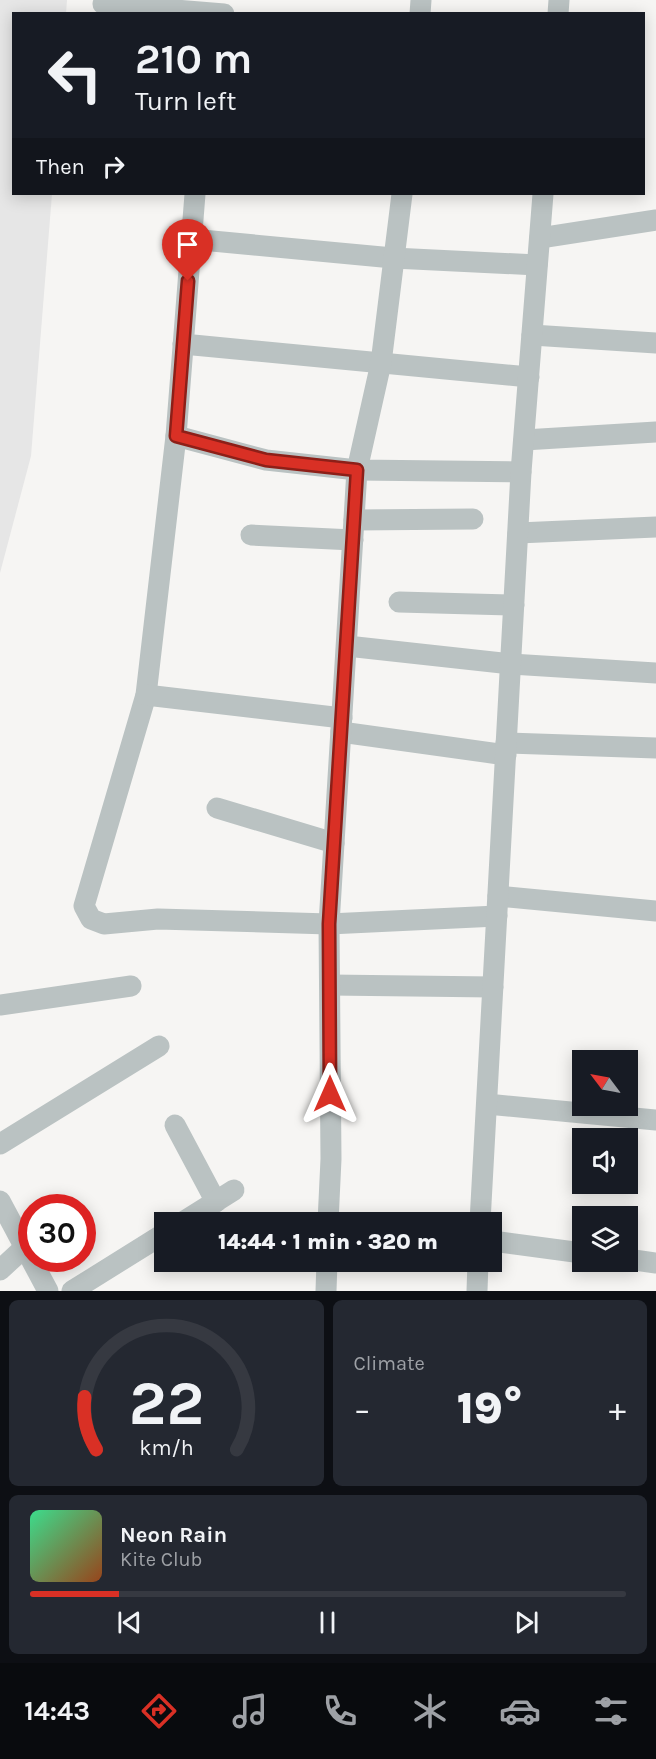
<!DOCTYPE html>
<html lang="en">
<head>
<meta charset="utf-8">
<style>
  :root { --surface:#171b24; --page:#242831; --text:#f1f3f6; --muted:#9ea1a6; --line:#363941; --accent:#d93025 }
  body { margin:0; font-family:Karla,sans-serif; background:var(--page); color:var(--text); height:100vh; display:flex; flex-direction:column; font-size:22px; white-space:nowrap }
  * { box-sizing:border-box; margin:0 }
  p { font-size:20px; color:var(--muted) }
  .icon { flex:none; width:33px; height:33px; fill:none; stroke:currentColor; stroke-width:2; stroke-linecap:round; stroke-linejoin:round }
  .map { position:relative; height:1291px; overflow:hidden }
  .drawer { display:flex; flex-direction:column; gap:9px; padding:9px; background:#0d0f14; flex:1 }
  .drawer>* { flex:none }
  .top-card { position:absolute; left:12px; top:12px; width:633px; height:183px; border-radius:0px; box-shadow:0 3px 15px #0003; background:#171b24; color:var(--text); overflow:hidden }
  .needle { width:39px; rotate:302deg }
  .controls { position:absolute; left:572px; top:1050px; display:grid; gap:12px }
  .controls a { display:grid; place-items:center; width:66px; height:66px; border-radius:0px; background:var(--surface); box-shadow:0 3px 15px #0003; font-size:30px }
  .speed { position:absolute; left:18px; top:1194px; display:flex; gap:12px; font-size:30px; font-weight:700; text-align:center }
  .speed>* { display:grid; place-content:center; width:78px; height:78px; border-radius:50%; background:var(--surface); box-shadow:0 3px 15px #0003; line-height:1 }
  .speed .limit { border:9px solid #d22; background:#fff; color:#111 }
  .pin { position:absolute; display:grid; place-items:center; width:51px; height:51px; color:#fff; margin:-62px -26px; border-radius:50% 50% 50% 0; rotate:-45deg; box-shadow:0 0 6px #0007 }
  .pin .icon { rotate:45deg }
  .me { position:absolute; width:66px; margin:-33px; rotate:0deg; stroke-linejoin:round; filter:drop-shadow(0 0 4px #0008) }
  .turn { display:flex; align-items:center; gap:21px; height:126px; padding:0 24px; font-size:27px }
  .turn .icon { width:78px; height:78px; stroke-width:2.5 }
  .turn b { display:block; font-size:42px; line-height:51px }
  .then { display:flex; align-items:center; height:57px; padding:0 24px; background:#0003; gap:12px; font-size:22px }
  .big { font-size:45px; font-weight:800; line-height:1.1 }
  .drawer .widget { flex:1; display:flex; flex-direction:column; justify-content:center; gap:9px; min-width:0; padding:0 21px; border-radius:9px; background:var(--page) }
  .drawer .dial { align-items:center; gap:0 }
  .dial svg { height:156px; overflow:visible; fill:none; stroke:var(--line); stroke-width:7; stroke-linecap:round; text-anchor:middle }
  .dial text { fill:var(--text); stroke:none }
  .song { display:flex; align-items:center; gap:18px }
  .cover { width:72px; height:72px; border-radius:9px; background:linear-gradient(135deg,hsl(150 70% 55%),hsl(20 70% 35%)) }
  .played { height:6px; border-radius:3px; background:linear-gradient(90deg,var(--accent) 15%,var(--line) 15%) }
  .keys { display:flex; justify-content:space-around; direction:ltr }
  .heat { display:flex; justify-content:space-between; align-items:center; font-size:33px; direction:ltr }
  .drawer .tiles { flex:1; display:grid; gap:9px; grid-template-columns:1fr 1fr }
  .widget:last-child { grid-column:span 2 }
  .trip { position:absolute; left:154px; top:1212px; width:348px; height:60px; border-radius:0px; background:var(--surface); box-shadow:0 3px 15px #0003; font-weight:800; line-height:60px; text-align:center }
  .menu { display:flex; height:96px; justify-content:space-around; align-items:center; background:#090b0e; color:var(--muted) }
  .menu .icon { width:42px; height:42px }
  .menu .selected { color:var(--accent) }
  .menu b { font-size:27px; color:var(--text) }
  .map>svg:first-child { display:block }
  .built { fill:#e6e6e6 }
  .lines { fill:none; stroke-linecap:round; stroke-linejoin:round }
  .minor { stroke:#bac2c2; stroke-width:21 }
  .route-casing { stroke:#8d1f18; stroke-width:15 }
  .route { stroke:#d93025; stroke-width:10 }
</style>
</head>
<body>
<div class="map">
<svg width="656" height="1291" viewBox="0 0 656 1291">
  <rect width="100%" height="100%" fill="#f6f5f3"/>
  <!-- built -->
  <polygon class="built" points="0,0 67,0 66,13 14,14 14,194 52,194 31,456 0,573"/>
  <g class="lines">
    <!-- minor -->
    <g class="minor">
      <polyline points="103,4 224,14"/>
      <polyline points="420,14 421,0"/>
      <polyline points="558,14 559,0"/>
      <polyline points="195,194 176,436 146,695 84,906 91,919 104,924 158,919 329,924 497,916"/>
      <polyline points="540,238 656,220"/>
      <polyline points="191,239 393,258 537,265"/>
      <polyline points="532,335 656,343"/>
      <polyline points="183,344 529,377"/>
      <polyline points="176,436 266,460 357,470 521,472"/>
      <polyline points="524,440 656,432"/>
      <polyline points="354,520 473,519"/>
      <polyline points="518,533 656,527"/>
      <polyline points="251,535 353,540"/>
      <polyline points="399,602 514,605"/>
      <polyline points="347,646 511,664 656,673"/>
      <polyline points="146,695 342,718"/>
      <polyline points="341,732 506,755"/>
      <polyline points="506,743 656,748"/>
      <polyline points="217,808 334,843"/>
      <polyline points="498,896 656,911"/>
      <polyline points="330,985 493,987"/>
      <polyline points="0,1005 131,986"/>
      <polyline points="487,1104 656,1120"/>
      <polyline points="175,1125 216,1202"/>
      <polyline points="0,1144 159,1046"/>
      <polyline points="0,1201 48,1291"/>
      <polyline points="183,1222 234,1190"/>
      <polyline points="328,1222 331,1159 329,924 357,470 381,363 402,194"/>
      <polyline points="480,1222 521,472 543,194"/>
      <polyline points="492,1241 582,1253"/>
      <polyline points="627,1259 656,1263"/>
      <polyline points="0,1270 25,1247"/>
      <polyline points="72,1291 165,1233"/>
      <polyline points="326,1291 327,1262"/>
      <polyline points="477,1291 478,1262"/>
    </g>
  </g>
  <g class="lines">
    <defs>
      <polyline id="route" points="188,281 176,436 266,460 357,470 329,924 330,1094"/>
    </defs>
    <!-- route casing -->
    <use href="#route" class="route-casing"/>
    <!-- route -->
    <use href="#route" class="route"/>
  </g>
</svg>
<div class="controls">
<a><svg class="needle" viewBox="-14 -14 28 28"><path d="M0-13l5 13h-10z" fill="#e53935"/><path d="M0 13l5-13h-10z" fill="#9ea1a6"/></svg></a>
<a><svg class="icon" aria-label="sound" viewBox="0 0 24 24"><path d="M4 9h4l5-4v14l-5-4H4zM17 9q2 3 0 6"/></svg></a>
<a><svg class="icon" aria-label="layers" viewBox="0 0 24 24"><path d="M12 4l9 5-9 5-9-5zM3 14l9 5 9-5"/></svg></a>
</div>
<div class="speed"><div class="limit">30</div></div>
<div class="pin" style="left:188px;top:281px;background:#d93025"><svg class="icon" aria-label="arrive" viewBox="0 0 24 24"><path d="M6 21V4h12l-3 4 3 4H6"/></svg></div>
<svg class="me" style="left:330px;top:1094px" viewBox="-20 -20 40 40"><path d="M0-17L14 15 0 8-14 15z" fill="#d93025" stroke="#fff" stroke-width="4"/></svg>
<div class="trip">14:44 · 1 min · 320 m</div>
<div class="top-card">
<div class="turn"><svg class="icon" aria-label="left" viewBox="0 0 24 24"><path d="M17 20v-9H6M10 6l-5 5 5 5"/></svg><div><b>210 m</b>Turn left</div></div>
<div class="then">Then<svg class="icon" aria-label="right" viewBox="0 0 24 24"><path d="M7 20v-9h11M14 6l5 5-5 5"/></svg></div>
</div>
</div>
<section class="drawer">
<div class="tiles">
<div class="widget dial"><svg viewBox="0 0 100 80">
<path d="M14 69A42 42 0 1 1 86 69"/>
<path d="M14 69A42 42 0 0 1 8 42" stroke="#d93025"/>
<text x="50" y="56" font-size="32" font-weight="700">22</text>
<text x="50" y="72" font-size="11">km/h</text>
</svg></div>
<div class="widget"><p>Climate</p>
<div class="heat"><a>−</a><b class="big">19°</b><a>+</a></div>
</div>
<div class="widget">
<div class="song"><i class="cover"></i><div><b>Neon Rain</b><p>Kite Club</p></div></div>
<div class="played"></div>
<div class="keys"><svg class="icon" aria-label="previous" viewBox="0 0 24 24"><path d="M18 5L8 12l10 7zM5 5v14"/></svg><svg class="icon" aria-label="pause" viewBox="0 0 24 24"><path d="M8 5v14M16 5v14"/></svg><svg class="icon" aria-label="next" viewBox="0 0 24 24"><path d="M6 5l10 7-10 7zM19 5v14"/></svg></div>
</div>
</div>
</section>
<nav class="menu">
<b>14:43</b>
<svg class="icon selected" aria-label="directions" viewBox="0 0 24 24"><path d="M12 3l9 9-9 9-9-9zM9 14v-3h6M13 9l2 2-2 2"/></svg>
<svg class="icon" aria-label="music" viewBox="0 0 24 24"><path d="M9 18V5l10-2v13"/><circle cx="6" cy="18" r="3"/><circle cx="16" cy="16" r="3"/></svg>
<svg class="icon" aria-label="phone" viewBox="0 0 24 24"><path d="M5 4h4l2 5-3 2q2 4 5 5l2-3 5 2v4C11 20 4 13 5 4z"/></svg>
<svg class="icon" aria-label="climate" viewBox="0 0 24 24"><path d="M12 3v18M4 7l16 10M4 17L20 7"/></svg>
<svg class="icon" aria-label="car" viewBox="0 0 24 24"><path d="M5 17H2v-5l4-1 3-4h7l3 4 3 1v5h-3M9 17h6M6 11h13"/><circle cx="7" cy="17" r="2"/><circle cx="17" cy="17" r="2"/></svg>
<svg class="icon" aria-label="filters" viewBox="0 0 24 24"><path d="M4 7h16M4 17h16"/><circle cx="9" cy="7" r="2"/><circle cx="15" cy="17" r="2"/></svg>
</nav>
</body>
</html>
